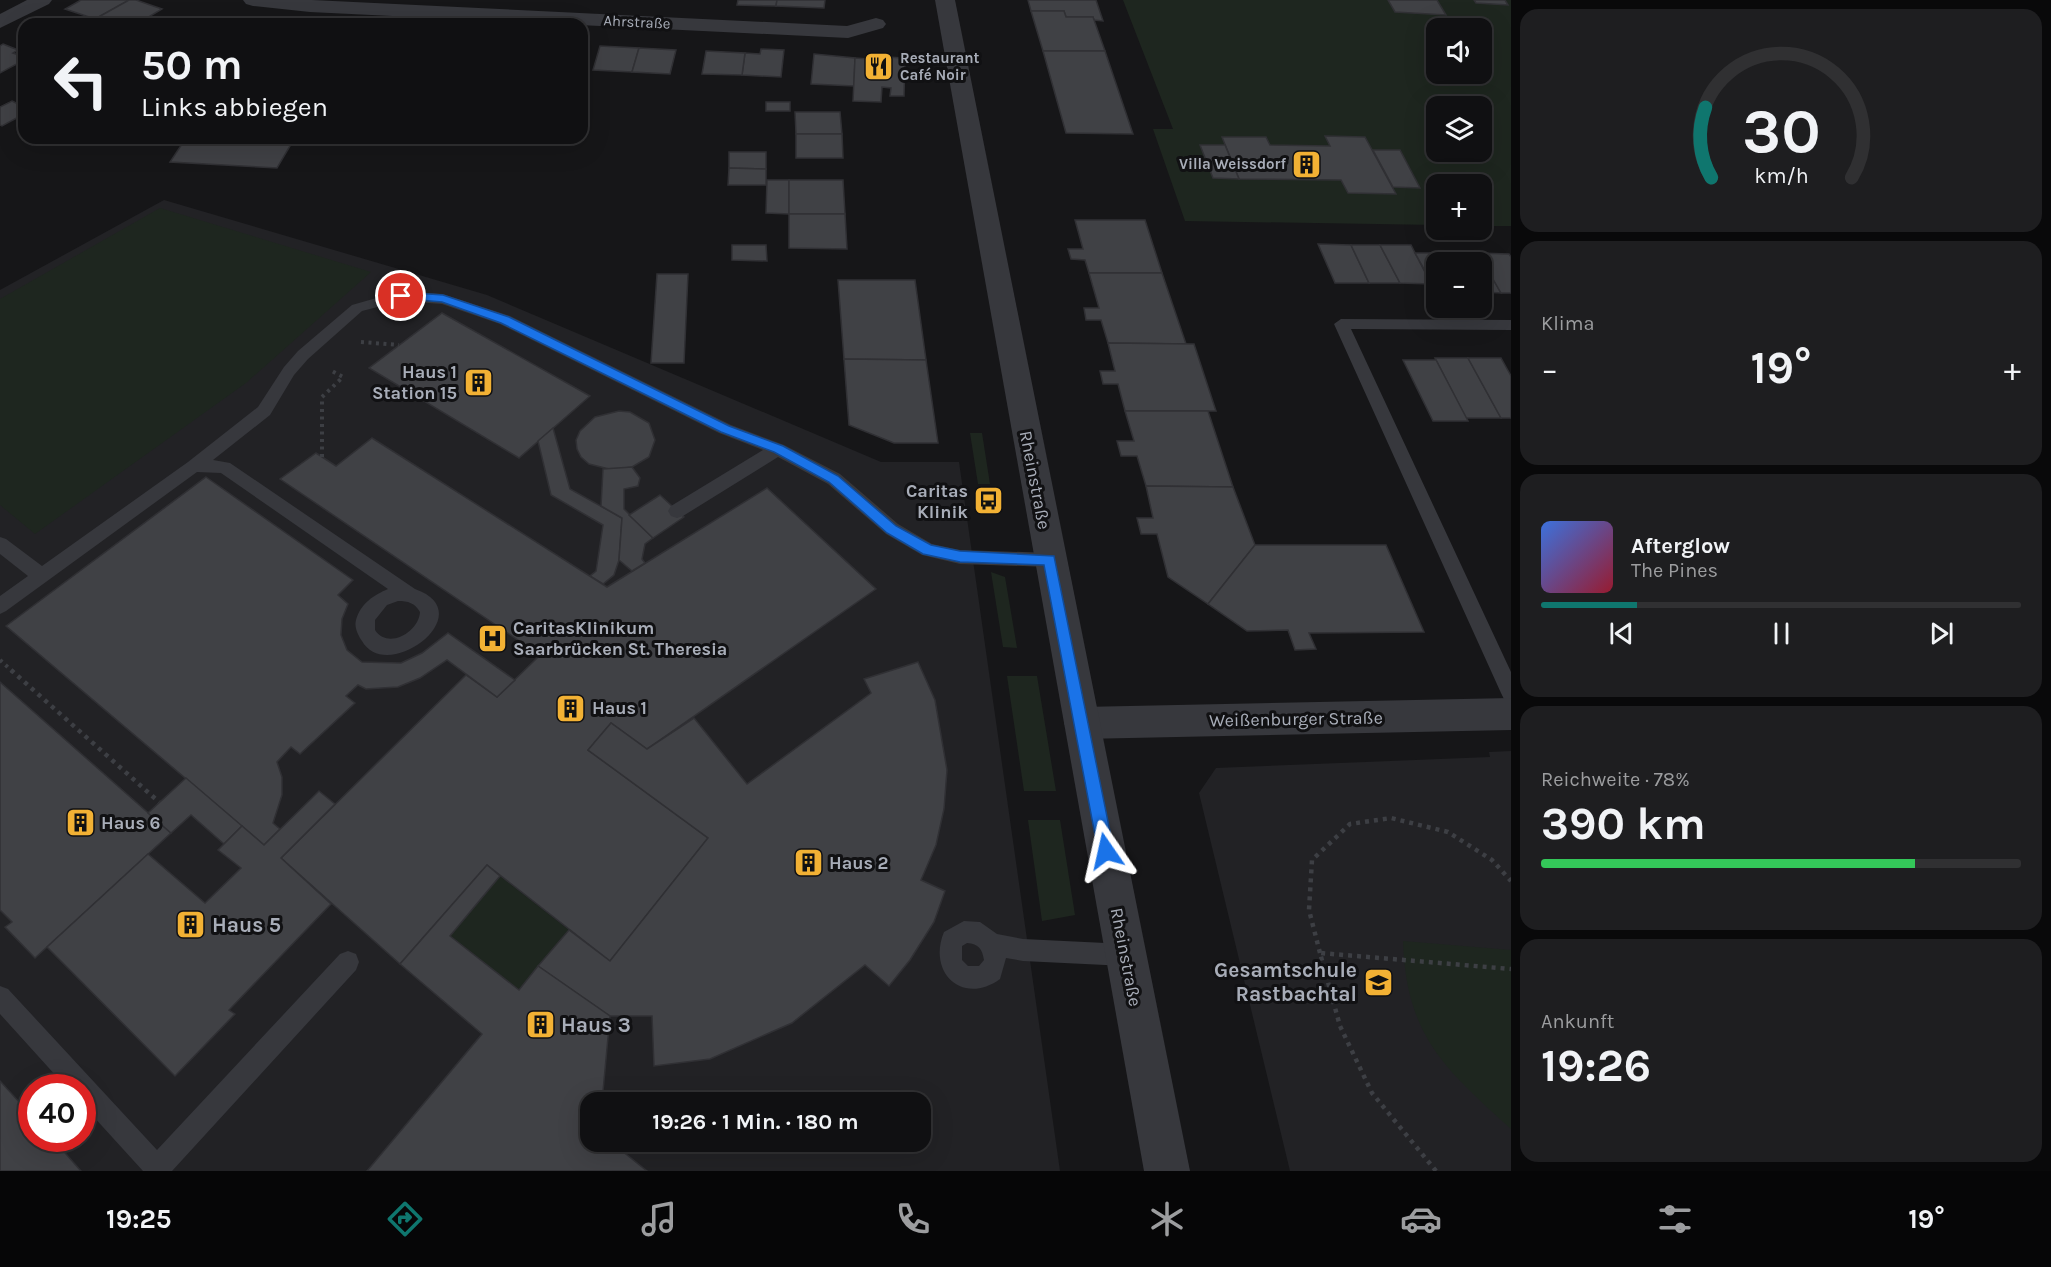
<!DOCTYPE html>
<html lang="de">
<head>
<meta charset="utf-8">
<style>
  :root { --surface:#101012; --page:#1e1e20; --text:#f1f3f6; --muted:#9c9d9f; --line:#303032; --accent:#0f766e }
  body { margin:0; font-family:Karla,sans-serif; background:var(--page); color:var(--text); height:100vh; display:flex; flex-direction:column; font-size:22px; white-space:nowrap }
  * { box-sizing:border-box; margin:0 }
  p { font-size:20px; color:var(--muted) }
  .icon { flex:none; width:33px; height:33px; fill:none; stroke:currentColor; stroke-width:2; stroke-linecap:round; stroke-linejoin:round }
  .map { position:relative; flex:1; overflow:hidden }
  .details { display:flex; flex-direction:column; gap:9px; padding:9px; background:#09090a; width:540px }
  .details>* { flex:none }
  .top-card { position:absolute; left:18px; top:18px; width:570px; height:126px; border-radius:18px; box-shadow:0 6px 24px #0002,0 0 0 2px var(--line); background:#101012; color:var(--text); overflow:hidden }
  .controls { position:absolute; left:1426px; top:18px; display:grid; gap:12px }
  .controls a { display:grid; place-items:center; width:66px; height:66px; border-radius:12px; background:var(--surface); box-shadow:0 6px 24px #0002,0 0 0 2px var(--line); font-size:30px }
  .speed { position:absolute; left:18px; top:1074px; display:flex; gap:12px; font-size:30px; font-weight:700; text-align:center }
  .speed>* { display:grid; place-content:center; width:78px; height:78px; border-radius:50%; background:var(--surface); box-shadow:0 6px 24px #0002,0 0 0 2px var(--line); line-height:1 }
  .speed .limit { border:9px solid #d22; background:#fff; color:#111 }
  .pin { position:absolute; display:grid; place-items:center; width:51px; height:51px; color:#fff; margin:-26px; border:3px solid #fff; border-radius:50%; box-shadow:0 2px 6px #0007 }
  .me { position:absolute; width:66px; margin:-33px; rotate:349deg; stroke-linejoin:round; filter:drop-shadow(0 0 4px #0008) }
  .turn { display:flex; align-items:center; gap:21px; height:126px; padding:0 24px; font-size:27px }
  .turn .icon { width:78px; height:78px; stroke-width:2.5 }
  .turn b { display:block; font-size:42px; line-height:51px }
  .big { font-size:45px; font-weight:700; line-height:1.1 }
  .details .widget { flex:1; display:flex; flex-direction:column; justify-content:center; gap:9px; min-width:0; padding:0 21px; border-radius:18px; background:var(--page) }
  .details .dial { align-items:center; gap:0 }
  .dial svg { height:156px; overflow:visible; fill:none; stroke:var(--line); stroke-width:7; stroke-linecap:round; text-anchor:middle }
  .dial text { fill:var(--text); stroke:none }
  .song { display:flex; align-items:center; gap:18px }
  .cover { width:72px; height:72px; border-radius:9px; background:linear-gradient(135deg,hsl(220 70% 55%),hsl(350 70% 35%)) }
  .played { height:6px; border-radius:3px; background:linear-gradient(90deg,var(--accent) 20%,var(--line) 20%) }
  .keys { display:flex; justify-content:space-around; direction:ltr }
  .heat { display:flex; justify-content:space-between; align-items:center; font-size:33px; direction:ltr }
  .charge { height:9px; border-radius:4px; background:linear-gradient(90deg,#34c759 78%,var(--line) 0) }
  .trip { position:absolute; left:580px; top:1092px; width:351px; height:60px; border-radius:18px; background:var(--surface); box-shadow:0 6px 24px #0002,0 0 0 2px var(--line); font-weight:700; line-height:60px; text-align:center }
  .tab-bar { display:flex; height:96px; justify-content:space-around; align-items:center; background:#060607; color:var(--muted) }
  .tab-bar .icon { width:42px; height:42px }
  .tab-bar .on { color:var(--accent) }
  .tab-bar b { font-size:27px; color:var(--text) }
  main { display:flex; flex:1; min-height:0 }
  .map>svg:first-child { display:block }
  .built { fill:#222225; fill-rule:evenodd }
  .green { fill:#1e261f; fill-rule:evenodd }
  .building { fill:#404145; stroke:#303034; stroke-width:1.5 }
  .lines { fill:none; stroke-linecap:round; stroke-linejoin:round }
  .path-far1 { stroke:#3d3f44; stroke-width:4; stroke-dasharray:3 4.5; stroke-linecap:butt }
  .path { stroke:#3d3f44; stroke-width:4.5; stroke-dasharray:4 5; stroke-linecap:butt }
  .service { fill:#37383d; fill-rule:evenodd }
  .minor { fill:#37383d; fill-rule:evenodd }
  .tertiary { fill:#37383d; fill-rule:evenodd }
  .route { fill:#1a73e8; stroke:#114b97; stroke-width:1.5 }
  .labels { text-anchor:middle; stroke-width:6; stroke-linejoin:round; paint-order:stroke }
  .far-street-label { font-size:15px; fill:#a8adb8; stroke:#111113 }
  .far-poi-label { font-size:15px; font-weight:bold; fill:#a8adb8; stroke:#111113; text-anchor:start }
  .poi-label { font-size:18px; font-weight:bold; fill:#a8adb8; stroke:#111113; text-anchor:start }
  .street-label { font-size:18px; fill:#a8adb8; stroke:#111113 }
  .near-poi-label { font-size:21px; font-weight:bold; fill:#a8adb8; stroke:#111113; text-anchor:start }
</style>
</head>
<body>
<main>
<div class="map">
<svg width="1511" height="1171" viewBox="0 0 1511 1171">
  <rect width="100%" height="100%" fill="#161618"/>
  <!-- built -->
  <g class="built">
    <path d="M 164,200 L 487,295 L 881,462 L 959,462 L 1060,1171 L 0,1171 L 0,290 ZM 32,1088 L 82,1088 L 82,1138 L 32,1138 ZM 591,1102 L 921,1102 L 921,1142 L 591,1142 Z"/>
    <polygon points="1511,751 1511,1171 1290,1171 1199,793 1216,768 1490,757 1489,752"/>
  </g>
  <!-- green -->
  <g class="green">
    <path d="M 1123,0 L 1511,0 L 1511,226 L 1482,226 L 1482,184 L 1437,184 L 1437,225 L 1185,221 L 1153,129 L 1173,129 ZM 1437,28 L 1482,28 L 1482,74 L 1437,74 ZM 1437,106 L 1482,106 L 1482,152 L 1437,152 Z"/>
    <polygon points="160,208 371,272 246,383 35,534 0,505 0,299"/>
    <polygon points="970,433 982,433 990,484 978,484"/>
    <polygon points="991,572 1005,577 1017,648 1003,647"/>
    <polygon points="1007,676 1037,676 1056,791 1024,791"/>
    <polygon points="1028,820 1060,820 1075,915 1042,921"/>
    <polygon points="500,876 569,930 519,990 450,936"/>
    <path d="M 1403,941 L 1511,950 L 1511,1129 C 1445,1069 1406,1036 1403,941 Z"/>
  </g>
  <!-- building -->
  <g class="building">
    <polygon points="81,0 129,0 95,19 65,9"/>
    <polygon points="129,0 136,0 162,9 137,24 110,24 95,19"/>
    <polygon points="738,0 777,0 776,6 737,5"/>
    <polygon points="777,0 825,0 824,8 776,6"/>
    <polygon points="1028,0 1096,0 1103,21 1094,20 1093,17 1066,17 1064,11 1031,11"/>
    <polygon points="1388,0 1437,0 1446,15 1395,12"/>
    <polygon points="1474,0 1505,0 1508,5 1476,3"/>
    <polygon points="1031,11 1064,11 1066,17 1093,17 1105,51 1043,51"/>
    <polygon points="186,18 220,24 179,24"/>
    <polygon points="3,44 18,50 13,53 24,57 24,60 0,73 0,46"/>
    <polygon points="600,46 639,48 632,72 593,70"/>
    <polygon points="639,48 676,50 670,74 632,72"/>
    <polygon points="761,49 784,50 781,77 742,75 745,53 760,54"/>
    <polygon points="706,51 745,53 742,75 702,74"/>
    <polygon points="1043,51 1105,51 1133,134 1066,133"/>
    <polygon points="814,54 855,58 854,86 811,84"/>
    <polygon points="885,57 905,58 904,96 890,96 891,88 882,87 881,102 853,101 855,58 885,60"/>
    <polygon points="12,101 24,107 24,114 2,126 0,125 0,107"/>
    <rect x="766" y="102" width="24" height="9"/>
    <polygon points="795,112 840,112 842,134 796,134"/>
    <polygon points="796,134 842,134 843,158 796,158"/>
    <polygon points="1325,136 1365,137 1396,194 1348,193 1341,180 1239,179 1222,137 1266,137 1270,145 1330,146"/>
    <polygon points="186,138 236,138 293,141 277,168 170,162"/>
    <polygon points="1200,145 1225,145 1239,179 1213,178"/>
    <polygon points="1373,150 1400,150 1420,188 1393,187"/>
    <polygon points="729,152 766,152 766,169 729,168"/>
    <polygon points="729,168 766,169 766,185 728,185"/>
    <polygon points="767,180 789,180 789,214 766,213"/>
    <polygon points="789,180 843,180 845,214 789,214"/>
    <polygon points="789,214 845,214 847,249 789,248"/>
    <polygon points="1075,220 1145,220 1162,273 1089,273 1085,260 1071,259 1068,249 1083,249"/>
    <polygon points="1318,244 1351,245 1369,283 1335,283"/>
    <polygon points="732,245 766,245 767,261 732,260"/>
    <polygon points="1351,245 1380,245 1400,283 1369,283"/>
    <polygon points="1380,245 1411,245 1431,284 1400,283"/>
    <polygon points="1415,253 1446,253 1452,262 1437,262 1437,292"/>
    <polygon points="1446,253 1478,253 1501,293 1482,292 1482,262 1452,262"/>
    <polygon points="1478,253 1509,254 1511,257 1511,293 1501,293"/>
    <polygon points="1089,273 1162,273 1186,344 1108,343 1101,320 1086,320 1084,308 1099,308"/>
    <polygon points="657,274 688,274 684,363 651,363"/>
    <polygon points="838,280 915,280 926,360 844,359"/>
    <polygon points="442,313 590,396 519,458 369,368"/>
    <polygon points="1108,343 1194,344 1216,411 1125,411 1118,384 1103,384 1100,371 1115,371"/>
    <polygon points="1435,358 1468,358 1501,418 1466,418"/>
    <polygon points="1468,358 1501,358 1511,376 1511,418 1501,418"/>
    <polygon points="844,359 926,360 938,443 894,443 849,425"/>
    <polygon points="1403,360 1436,360 1468,421 1433,421"/>
    <polygon points="619,411 630,412 649,423 655,440 649,457 632,467 613,470 589,464 581,457 577,449 576,440 580,431 595,417"/>
    <polygon points="1125,411 1208,411 1233,487 1146,486 1137,456 1121,456 1117,441 1134,441"/>
    <polygon points="553,428 570,489 622,518 619,560 614,575 603,584 590,576 596,571 603,525 551,495 538,441"/>
    <polygon points="372,438 607,587 767,488 876,589 647,749 611,723 588,750 708,838 610,961 487,865 400,964 281,858 466,675 497,697 540,655 280,479 316,453 336,466"/>
    <polygon points="632,467 640,478 638,486 624,489 624,509 653,538 645,544 642,559 645,563 632,571 619,560 622,518 601,506 603,469"/>
    <polygon points="206,477 353,580 338,595 348,604 342,619 341,635 347,650 362,662 401,663 422,653 448,633 515,680 497,697 447,660 420,678 398,687 366,689 358,685 346,696 355,703 300,754 291,747 277,762 282,777 282,795 273,823 280,829 264,845 6,626"/>
    <polygon points="1146,486 1233,487 1255,545 1208,604 1168,577 1157,534 1141,534 1137,518 1153,518"/>
    <polygon points="660,495 684,517 653,538 629,515"/>
    <polygon points="1255,545 1386,545 1424,632 1309,633 1316,649 1295,650 1288,630 1247,631 1208,604"/>
    <polygon points="918,662 935,700 947,770 944,809 936,845 921,880 945,891 934,922 910,960 889,986 865,965 792,1023 710,1059 654,1066 652,1016 610,1016 538,966 569,930 610,961 708,838 588,750 611,723 647,749 694,718 747,784 871,693 864,679"/>
    <polygon points="0,682 171,833 35,958 5,927 12,922 0,910"/>
    <polygon points="186,778 242,826 224,844 191,815 171,833 148,813"/>
    <polygon points="319,791 335,804 281,858 331,904 229,1010 235,1014 175,1076 47,947 148,854 205,903 241,868 218,850 242,826 264,845"/>
    <polygon points="487,865 500,876 450,936 519,990 538,966 610,1016 602,1102 591,1102 591,1123 582,1137 592,1145 611,1142 647,1171 367,1171 482,1034 400,964"/>
    <polygon points="0,1081 32,1116 32,1138 52,1138 81,1171 0,1171"/>
  </g>
  <g class="lines">
    <!-- path-far1 -->
    <g class="path-far1">
      <polyline points="361,342 399,345"/>
      <polyline points="322,457 322,397 343,377 330,370"/>
      <polyline points="0,660 13,672"/>
    </g>
    <!-- path -->
    <g class="path">
      <polyline points="11,670 159,802"/>
      <polyline points="1320,953 1309,910 1312,860 1350,824 1391,818 1448,832 1492,860 1511,881"/>
      <polyline points="1436,1171 1372,1093 1340,1026 1320,953 1511,969"/>
    </g>
    <!-- service -->
    <g class="service">
      <path d="M 401,291 L 443,294 L 510,316 L 731,425 L 784,445 L 840,474 L 898,524 L 932,544 L 960,550 L 1050,553 L 1056,555 L 1059,560 L 1056,565 L 1050,567 L 960,564 L 922,555 L 886,534 L 828,484 L 778,457 L 683,516 L 677,518 L 671,516 L 668,511 L 671,506 L 763,450 L 719,433 L 500,324 L 442,304 L 401,301 L 362,311 L 308,359 L 294,375 L 270,415 L 213,460 L 230,463 L 415,589 C 483,613 387,685 362,641 C 358,635 354,627 356,620 C 361,603 374,595 388,589 L 221,473 L 197,472 L 6,611 L 0,614 L 0,596 L 28,576 L 0,554 L 0,537 L 6,539 L 42,566 L 188,462 L 258,407 L 284,367 L 298,351 L 352,305 ZM 398,601 C 408,601 415,603 420,612 C 419,632 388,650 375,630 L 375,620 L 387,605 Z"/>
      <polygon points="1341,319 1511,320 1511,330 1351,329 1511,672 1511,701 1504,699 1501,693 1334,324"/>
      <path d="M 964,921 L 980,922 L 997,934 L 1023,939 L 1126,944 L 1134,947 L 1137,955 L 1134,963 L 1126,966 L 1023,961 L 1006,958 L 1000,979 C 963,1006 927,973 944,932 ZM 967,943 C 979,944 982,949 984,960 L 979,966 L 968,966 L 962,960 L 962,946 Z"/>
      <polygon points="348,951 356,954 359,962 356,970 172,1171 143,1171 82,1104 82,1088 67,1088 0,1014 0,986 8,989 157,1150 340,954"/>
    </g>
    <!-- minor -->
    <g class="minor">
      <polygon points="27,0 52,0 49,4 0,28 0,14"/>
      <polygon points="243,0 312,0 847,26 876,18 883,20 886,24 883,28 848,38 310,12 253,6 246,4"/>
      <polygon points="1511,698 1511,730 1082,739 1069,734 1064,723 1069,712 1082,707"/>
    </g>
    <!-- tertiary -->
    <polygon class="tertiary" points="935,0 955,0 1190,1171 1144,1171"/>
  </g>
  <!-- route -->
  <polygon class="route" points="401,292 443,295 509,317 729,426 783,446 838,476 896,526 931,545 960,551 1054,556 1114,851 1112,857 1106,859 1101,857 1098,851 1044,565 960,562 923,554 887,533 829,482 774,452 721,432 501,323 442,302 397,298 396,296"/>
  <!-- icons -->
  <defs>
    <symbol id="restaurant-square" viewBox="-11 -11 22 22"><rect x="-9" y="-9" width="18" height="18" rx="4" fill="#f2b134" stroke="#111113"/><path d="M-5-6h1v4h1v-4h1v4h1v-4h1v5L-1.5 .5V6h-2V.5L-5-1ZM5-6V6H3V1.5H1.5Q1.5-4 5-6Z" fill="#111"/></symbol>
    <symbol id="building-square" viewBox="-11 -11 22 22"><rect x="-9" y="-9" width="18" height="18" rx="4" fill="#f2b134" stroke="#111113"/><path d="M-4-6H4V6H1V3H-1V6H-4ZM-2.5-4.3h1.7v1.8h-1.7ZM.8-4.3h1.7v1.8H.8ZM-2.5-1h1.7V.8h-1.7ZM.8-1h1.7V.8H.8Z" fill="#111"/></symbol>
    <symbol id="bus-square" viewBox="-11 -11 22 22"><rect x="-9" y="-9" width="18" height="18" rx="4" fill="#f2b134" stroke="#111113"/><path d="M-5-6H5V4H4V6H2V4H-2V6H-4V4H-5ZM-3.5-4V0h7V-4ZM-3.5 1.2v1.5H-2V1.2ZM2 1.2v1.5H3.5V1.2Z" fill="#111"/></symbol>
    <symbol id="hospital-square" viewBox="-11 -11 22 22"><rect x="-9" y="-9" width="18" height="18" rx="4" fill="#f2b134" stroke="#111113"/><path d="M-5-5h3v3.5h4V-5h3V5h-3V1.5h-4V5h-3Z" fill="#111"/></symbol>
    <symbol id="school-square" viewBox="-11 -11 22 22"><rect x="-9" y="-9" width="18" height="18" rx="4" fill="#f2b134" stroke="#111113"/><path d="M0-5L7-2L0 1L-7-2ZM-4 1L0 2.5L4 1V4Q0 6-4 4Z" fill="#111"/></symbol>
  </defs>
  <g fill-rule="evenodd">
    <use href="#restaurant-square" x="862" y="50" width="33" height="33"/>
    <use href="#building-square" x="1290" y="148" width="33" height="33"/>
    <use href="#building-square" x="462" y="366" width="33" height="33"/>
    <use href="#bus-square" x="972" y="484" width="33" height="33"/>
    <use href="#hospital-square" x="476" y="622" width="33" height="33"/>
    <use href="#building-square" x="554" y="692" width="33" height="33"/>
    <use href="#building-square" x="64" y="806" width="33" height="33"/>
    <use href="#building-square" x="792" y="846" width="33" height="33"/>
    <use href="#building-square" x="174" y="908" width="33" height="33"/>
    <use href="#school-square" x="1362" y="966" width="33" height="33"/>
    <use href="#building-square" x="524" y="1008" width="33" height="33"/>
  </g>
  <g class="labels">
    <!-- far-street labels -->
    <g class="far-street-label">
      <text transform="translate(637 22) rotate(3)" y="5">Ahrstraße</text>
    </g>
    <!-- far-poi labels -->
    <g class="far-poi-label">
      <text x="900" y="63">Restaurant<tspan x="900" dy="17">Café Noir</tspan></text>
      <text x="1286" y="169" text-anchor="end">Villa Weissdorf</text>
    </g>
    <!-- poi labels -->
    <g class="poi-label">
      <text x="457" y="378" text-anchor="end">Haus 1<tspan x="457" dy="21">Station 15</tspan></text>
      <text x="968" y="497" text-anchor="end">Caritas<tspan x="968" dy="21">Klinik</tspan></text>
      <text x="513" y="634">CaritasKlinikum<tspan x="513" dy="21">Saarbrücken St. Theresia</tspan></text>
      <text x="592" y="714">Haus 1</text>
      <text x="101" y="829">Haus 6</text>
      <text x="829" y="869">Haus 2</text>
    </g>
    <!-- street labels -->
    <g class="street-label">
      <text transform="translate(1035 480) rotate(79)" y="6">Rheinstraße</text>
      <text transform="translate(1296 719) rotate(-1)" y="6">Weißenburger Straße</text>
      <text transform="translate(1126 957) rotate(79)" y="6">Rheinstraße</text>
    </g>
    <!-- near-poi labels -->
    <g class="near-poi-label">
      <text x="212" y="932">Haus 5</text>
      <text x="1357" y="977" text-anchor="end">Gesamtschule<tspan x="1357" dy="24">Rastbachtal</tspan></text>
      <text x="561" y="1032">Haus 3</text>
    </g>
  </g>
</svg>
<div class="controls">
<a><svg class="icon" aria-label="sound" viewBox="0 0 24 24"><path d="M4 9h4l5-4v14l-5-4H4zM17 9q2 3 0 6"/></svg></a>
<a><svg class="icon" aria-label="layers" viewBox="0 0 24 24"><path d="M12 4l9 5-9 5-9-5zM3 14l9 5 9-5"/></svg></a>
<a>+</a>
<a>−</a>
</div>
<div class="speed"><div class="limit">40</div></div>
<div class="pin" style="left:401px;top:296px;background:#d93025"><svg class="icon" aria-label="arrive" viewBox="0 0 24 24"><path d="M6 21V4h12l-3 4 3 4H6"/></svg></div>
<svg class="me" style="left:1106px;top:851px" viewBox="-20 -20 40 40"><path d="M0-17L14 15 0 8-14 15z" fill="#1a73e8" stroke="#fff" stroke-width="4"/></svg>
<div class="trip">19:26 · 1 Min. · 180 m</div>
<div class="top-card">
<div class="turn"><svg class="icon" aria-label="left" viewBox="0 0 24 24"><path d="M17 20v-9H6M10 6l-5 5 5 5"/></svg><div><b>50 m</b>Links abbiegen</div></div>
</div>
</div>
<section class="details">
<div class="widget dial"><svg viewBox="0 0 100 80">
<path d="M14 69A42 42 0 1 1 86 69"/>
<path d="M14 69A42 42 0 0 1 11 33" stroke="#0f766e"/>
<text x="50" y="56" font-size="32" font-weight="700">30</text>
<text x="50" y="72" font-size="11">km/h</text>
</svg></div>
<div class="widget"><p>Klima</p>
<div class="heat"><a>−</a><b class="big">19°</b><a>+</a></div>
</div>
<div class="widget">
<div class="song"><i class="cover"></i><div><b>Afterglow</b><p>The Pines</p></div></div>
<div class="played"></div>
<div class="keys"><svg class="icon" aria-label="previous" viewBox="0 0 24 24"><path d="M18 5L8 12l10 7zM5 5v14"/></svg><svg class="icon" aria-label="pause" viewBox="0 0 24 24"><path d="M8 5v14M16 5v14"/></svg><svg class="icon" aria-label="next" viewBox="0 0 24 24"><path d="M6 5l10 7-10 7zM19 5v14"/></svg></div>
</div>
<div class="widget"><p>Reichweite · 78%</p><b class="big">390 km</b><div class="charge"></div></div>
<div class="widget"><p>Ankunft</p><b class="big">19:26</b></div>
</section>
</main>
<nav class="tab-bar">
<b>19:25</b>
<svg class="icon on" aria-label="directions" viewBox="0 0 24 24"><path d="M12 3l9 9-9 9-9-9zM9 14v-3h6M13 9l2 2-2 2"/></svg>
<svg class="icon" aria-label="music" viewBox="0 0 24 24"><path d="M9 18V5l10-2v13"/><circle cx="6" cy="18" r="3"/><circle cx="16" cy="16" r="3"/></svg>
<svg class="icon" aria-label="phone" viewBox="0 0 24 24"><path d="M5 4h4l2 5-3 2q2 4 5 5l2-3 5 2v4C11 20 4 13 5 4z"/></svg>
<svg class="icon" aria-label="climate" viewBox="0 0 24 24"><path d="M12 3v18M4 7l16 10M4 17L20 7"/></svg>
<svg class="icon" aria-label="car" viewBox="0 0 24 24"><path d="M5 17H2v-5l4-1 3-4h7l3 4 3 1v5h-3M9 17h6M6 11h13"/><circle cx="7" cy="17" r="2"/><circle cx="17" cy="17" r="2"/></svg>
<svg class="icon" aria-label="filters" viewBox="0 0 24 24"><path d="M4 7h16M4 17h16"/><circle cx="9" cy="7" r="2"/><circle cx="15" cy="17" r="2"/></svg>
<b>19°</b>
</nav>
</body>
</html>
